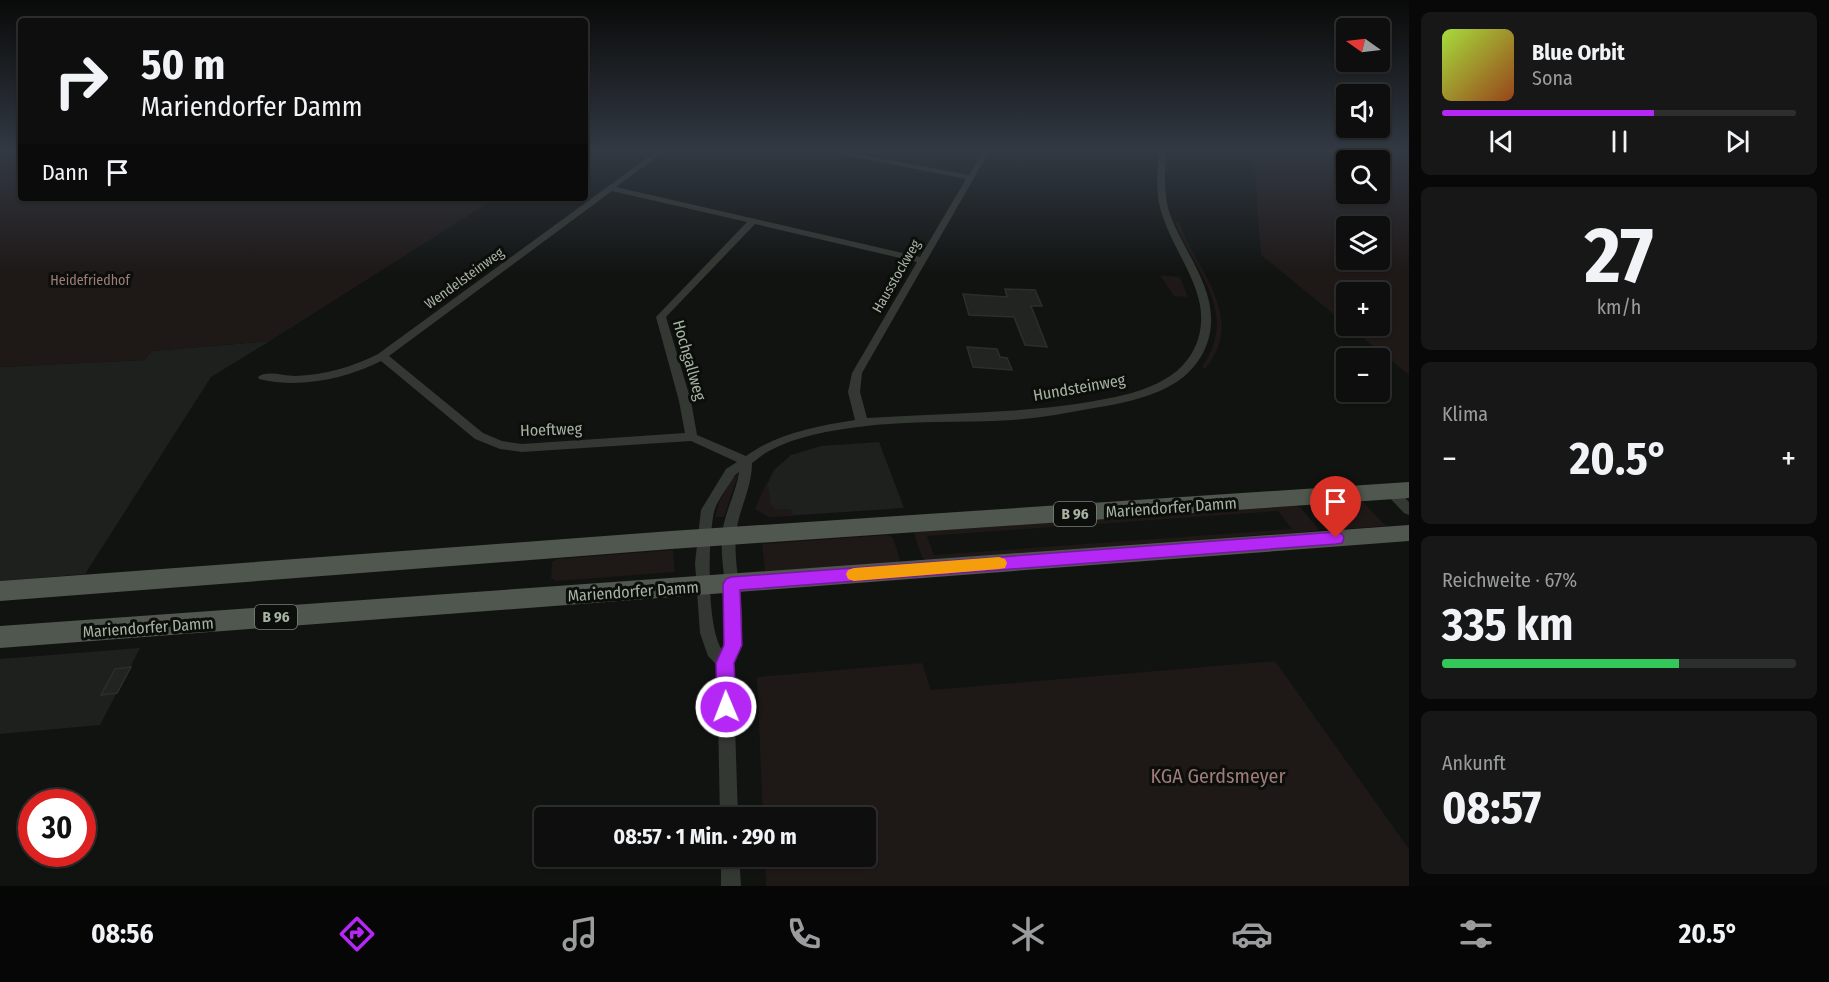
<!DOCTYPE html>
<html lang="de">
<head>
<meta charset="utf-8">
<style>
  :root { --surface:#0d0e0d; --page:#161716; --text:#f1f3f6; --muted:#9a9c9d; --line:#2d2e2e; --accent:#b427f5 }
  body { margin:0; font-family:"Fira Sans Condensed",sans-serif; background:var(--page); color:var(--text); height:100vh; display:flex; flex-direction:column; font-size:22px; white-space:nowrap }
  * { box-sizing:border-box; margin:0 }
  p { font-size:20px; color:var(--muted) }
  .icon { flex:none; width:33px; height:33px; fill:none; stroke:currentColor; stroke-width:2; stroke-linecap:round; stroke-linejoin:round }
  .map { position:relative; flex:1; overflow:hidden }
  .panel { display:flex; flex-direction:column; gap:12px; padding:12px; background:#070807; width:420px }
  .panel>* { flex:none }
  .hud { position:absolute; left:18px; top:18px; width:570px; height:183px; border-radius:6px; box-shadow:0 2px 4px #0004,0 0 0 2px var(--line); background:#0d0e0d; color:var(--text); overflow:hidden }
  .needle { width:39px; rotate:284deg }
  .buttons { position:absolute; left:1336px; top:18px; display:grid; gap:12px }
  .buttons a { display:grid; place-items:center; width:54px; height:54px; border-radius:6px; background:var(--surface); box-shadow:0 2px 4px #0004,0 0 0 2px var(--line); font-size:30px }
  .speed { position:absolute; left:18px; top:789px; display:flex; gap:12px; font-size:30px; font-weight:700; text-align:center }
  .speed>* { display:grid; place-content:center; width:78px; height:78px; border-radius:50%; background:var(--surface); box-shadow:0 2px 4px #0004,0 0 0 2px var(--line); line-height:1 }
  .speed .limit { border:9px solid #d22; background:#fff; color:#111 }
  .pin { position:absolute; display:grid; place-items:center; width:51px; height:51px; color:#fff; margin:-62px -26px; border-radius:50% 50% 50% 0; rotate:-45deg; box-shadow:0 0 6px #0007 }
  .pin .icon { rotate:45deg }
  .me { position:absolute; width:66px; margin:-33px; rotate:359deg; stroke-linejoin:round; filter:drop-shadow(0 0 4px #0008) }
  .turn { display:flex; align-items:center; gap:21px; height:126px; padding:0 24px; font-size:27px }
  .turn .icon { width:78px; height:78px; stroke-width:2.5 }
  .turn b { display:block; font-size:42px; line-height:51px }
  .then { display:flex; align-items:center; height:57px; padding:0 24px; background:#0003; gap:12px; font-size:22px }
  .big { font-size:45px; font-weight:700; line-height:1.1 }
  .panel .card { flex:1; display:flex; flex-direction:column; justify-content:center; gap:9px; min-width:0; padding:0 21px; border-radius:9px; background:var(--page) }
  .panel .dial { align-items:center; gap:0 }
  .dial b { font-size:78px; line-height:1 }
  .song { display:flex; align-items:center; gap:18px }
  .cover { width:72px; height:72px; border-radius:9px; background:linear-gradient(135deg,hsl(80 70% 55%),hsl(20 70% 35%)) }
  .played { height:6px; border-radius:3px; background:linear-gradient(90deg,var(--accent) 60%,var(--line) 60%) }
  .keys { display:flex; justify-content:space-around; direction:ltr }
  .heat { display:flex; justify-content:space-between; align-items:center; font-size:33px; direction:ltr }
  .charge { height:9px; border-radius:4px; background:linear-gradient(90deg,#34c759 67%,var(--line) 0) }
  .trip { position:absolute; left:534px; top:807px; width:342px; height:60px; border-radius:6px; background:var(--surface); box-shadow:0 2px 4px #0004,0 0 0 2px var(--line); font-weight:700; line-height:60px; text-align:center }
  .menu { display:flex; height:96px; justify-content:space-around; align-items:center; background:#050605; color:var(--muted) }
  .menu .icon { width:42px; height:42px }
  .menu .current { color:var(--accent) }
  .menu b { font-size:27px; color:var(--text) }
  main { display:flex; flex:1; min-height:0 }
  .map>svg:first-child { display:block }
  .built { fill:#1d201d }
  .green { fill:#1e1817; fill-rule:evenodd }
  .building { fill:#212421; stroke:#2b2f2b; stroke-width:1.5 }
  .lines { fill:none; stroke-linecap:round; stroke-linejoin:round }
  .street { fill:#333832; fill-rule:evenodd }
  .primary { fill:#50574e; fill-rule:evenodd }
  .route { fill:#b427f5; stroke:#75199f; stroke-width:1.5 }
  .slow { fill:#f59e0b }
  .labels { text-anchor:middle; stroke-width:6; stroke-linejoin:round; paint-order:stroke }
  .far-street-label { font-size:14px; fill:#a7b4a2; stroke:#0c0e0c }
  .far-park-label { font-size:14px; fill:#9f7c79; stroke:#0c0e0c }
  .shield { fill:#0c0e0c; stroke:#788275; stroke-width:1.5 }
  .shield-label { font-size:15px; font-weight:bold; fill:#a7b4a2 }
  .street-label { font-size:16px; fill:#a7b4a2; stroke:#0c0e0c }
  .near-park-label { font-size:20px; fill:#9f7c79; stroke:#0c0e0c }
</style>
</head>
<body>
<main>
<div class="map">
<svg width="1409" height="886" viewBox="0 0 1409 886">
  <rect width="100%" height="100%" fill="#111311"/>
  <!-- built -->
  <g class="built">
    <polygon points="270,341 211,377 85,574 0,581 0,367 144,360 152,351"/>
    <polygon points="879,442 904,508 769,517 755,509 774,470 791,455 821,446"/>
    <polygon points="140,648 100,725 0,734 0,659"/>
  </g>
  <!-- green -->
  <g class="green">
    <polygon points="0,150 21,150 21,198 496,198 270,341 152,351 144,360 0,367"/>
    <path d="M 1253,150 L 1409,150 L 1409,375 L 1348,326 L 1380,326 L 1380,292 L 1347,292 L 1347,325 L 1261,255 ZM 1380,160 L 1380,194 L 1347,194 L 1347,160 ZM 1347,226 L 1380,226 L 1380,260 L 1347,260 Z"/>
    <path d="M 1175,222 L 1179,222 C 1196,270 1248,318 1205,369 L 1202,367 C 1240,312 1195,273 1175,222 Z"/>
    <polygon points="1160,275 1180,277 1188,297 1174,296"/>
    <polygon points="738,475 724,517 715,517 720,500 733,476"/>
    <polygon points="767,481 771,505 773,505 774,509 790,509 794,516 769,517 755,509"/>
    <polygon points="1362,501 1386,526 1341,529 1319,507 1321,504"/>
    <path d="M 1295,505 L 1301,508 L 1317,527 L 1317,531 L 926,560 L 922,557 L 914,534 L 917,532 ZM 1278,511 L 1292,529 L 934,555 L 927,536 Z"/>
    <polygon points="888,535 893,538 900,559 898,562 765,572 762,544"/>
    <polygon points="673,550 675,572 556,581 551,578 552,562 557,559"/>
    <polygon points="1275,661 1409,849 1409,886 766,886 765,857 866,856 866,818 763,817 757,677 922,663 931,690"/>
  </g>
  <!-- building -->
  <g class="building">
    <polygon points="1005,289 1035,290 1042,306 1031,306 1047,347 1025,345 1014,317 969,315 963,294 1007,297"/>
    <polygon points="967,347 997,349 1000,357 1007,358 1012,370 973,367"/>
    <polygon points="131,667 117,693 101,695 115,669"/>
  </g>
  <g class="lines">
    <!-- street -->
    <g class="street">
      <path d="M 658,150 L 666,150 L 616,187 L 920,257 L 966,179 L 820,150 L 834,150 L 969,175 L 984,150 L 990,150 L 862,373 L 860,392 L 867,418 C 941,413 1015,414 1089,402 C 1117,397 1146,392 1170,376 C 1194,360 1205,333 1200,305 C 1194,274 1173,247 1163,217 C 1155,196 1157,172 1159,150 L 1166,150 C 1165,172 1163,196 1171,217 C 1184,251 1213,285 1211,323 C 1210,351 1192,375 1168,387 C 1145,399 1119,404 1094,408 C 1067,413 1040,418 1013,420 C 961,423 909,420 858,427 C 829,431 797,436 771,450 C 764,453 758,459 752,463 C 752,489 738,510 736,535 C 732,578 754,623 733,663 L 738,818 L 720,818 L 717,665 L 708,656 L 700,633 L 695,563 L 701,510 L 726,469 L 737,462 L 691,441 L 522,452 L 500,449 L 475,439 L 381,361 C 345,379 299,389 259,379 L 258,377 C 266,370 284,376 295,376 C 325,375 352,367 378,354 ZM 612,191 L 747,222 L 656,317 L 679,401 L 685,433 L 522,444 L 502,441 L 483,433 L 389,356 ZM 755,224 L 917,262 L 852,373 L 848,392 L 855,420 C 817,426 778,433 746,456 L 697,435 L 691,401 L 666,317 ZM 739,472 C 736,494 724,513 722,535 C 719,573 736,615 723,651 C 706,631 708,538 714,512 C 717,500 729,486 735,475 Z"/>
      <polygon points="1391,486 1396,488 1409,502 1409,515 1404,513 1386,494 1385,491 1386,488"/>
      <polygon points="721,856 739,856 741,886 721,886"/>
    </g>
    <!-- primary -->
    <g class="primary">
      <polygon points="1409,482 1409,498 671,549 0,601 0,581 671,531"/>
      <polygon points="1409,525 1409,541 0,648 0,626"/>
    </g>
  </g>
  <!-- sky -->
  <linearGradient id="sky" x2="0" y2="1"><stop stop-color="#090a09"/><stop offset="0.55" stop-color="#323943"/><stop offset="1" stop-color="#323943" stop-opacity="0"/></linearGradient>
  <rect width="1409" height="274" fill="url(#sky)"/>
  <!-- route -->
  <polygon class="route" points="1336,532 1342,534 1344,538 1342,543 1336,544 740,590 742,645 734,663 736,707 733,713 726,716 720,713 717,707 716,663 724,645 723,584 726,579 731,577"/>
  <!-- slow -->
  <polygon class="slow" points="999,557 1005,559 1007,563 1005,568 999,569 854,581 848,579 846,574 848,570 854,568"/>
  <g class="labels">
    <!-- far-street labels -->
    <g class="far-street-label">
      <text transform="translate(896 276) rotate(-60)" y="5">Hausstockweg</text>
      <text transform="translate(464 278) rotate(-36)" y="5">Wendelsteinweg</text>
    </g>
    <!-- far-park labels -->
    <g class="far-park-label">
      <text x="90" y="285">Heidefriedhof</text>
    </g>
    <!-- shield labels -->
    <g class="shield">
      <rect x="1054" y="502" width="42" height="24" rx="4.5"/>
      <rect x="255" y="605" width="42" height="24" rx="4.5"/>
    </g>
    <g class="shield-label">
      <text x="1075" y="519">B 96</text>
      <text x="276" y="622">B 96</text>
    </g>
    <!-- street labels -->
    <g class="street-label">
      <text transform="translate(690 360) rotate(74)" y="6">Hochgallweg</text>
      <text transform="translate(1079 387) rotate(-10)" y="6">Hundsteinweg</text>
      <text transform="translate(551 429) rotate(-2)" y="6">Hoeftweg</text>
      <text transform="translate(1171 507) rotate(-4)" y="6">Mariendorfer Damm</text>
      <text transform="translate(633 591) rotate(-4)" y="6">Mariendorfer Damm</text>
      <text transform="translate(148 627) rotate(-4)" y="6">Mariendorfer Damm</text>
    </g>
    <!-- near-park labels -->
    <g class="near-park-label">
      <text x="1218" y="783">KGA Gerdsmeyer</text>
    </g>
  </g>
</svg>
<div class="buttons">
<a><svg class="needle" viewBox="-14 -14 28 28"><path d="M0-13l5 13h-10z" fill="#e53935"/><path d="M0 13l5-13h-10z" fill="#9a9c9d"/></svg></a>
<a><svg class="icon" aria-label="sound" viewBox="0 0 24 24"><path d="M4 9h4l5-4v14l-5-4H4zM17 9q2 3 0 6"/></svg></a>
<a><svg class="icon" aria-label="search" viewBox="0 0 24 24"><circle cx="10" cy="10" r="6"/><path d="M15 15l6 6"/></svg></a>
<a><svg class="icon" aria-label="layers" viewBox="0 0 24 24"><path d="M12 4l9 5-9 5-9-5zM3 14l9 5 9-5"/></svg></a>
<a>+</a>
<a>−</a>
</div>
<div class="speed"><div class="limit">30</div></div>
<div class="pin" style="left:1336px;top:538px;background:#d93025"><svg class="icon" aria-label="arrive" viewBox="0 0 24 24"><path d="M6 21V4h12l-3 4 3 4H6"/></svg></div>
<svg class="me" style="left:726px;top:707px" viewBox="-20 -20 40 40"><circle r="17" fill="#b427f5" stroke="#fff" stroke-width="3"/><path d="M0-11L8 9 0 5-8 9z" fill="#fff"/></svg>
<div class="trip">08:57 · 1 Min. · 290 m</div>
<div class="hud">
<div class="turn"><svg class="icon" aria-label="right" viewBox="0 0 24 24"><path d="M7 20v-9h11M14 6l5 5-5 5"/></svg><div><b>50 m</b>Mariendorfer Damm</div></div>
<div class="then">Dann<svg class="icon" aria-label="arrive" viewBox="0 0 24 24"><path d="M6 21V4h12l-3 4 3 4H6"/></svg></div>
</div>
</div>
<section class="panel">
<div class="card">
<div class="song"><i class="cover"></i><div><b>Blue Orbit</b><p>Sona</p></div></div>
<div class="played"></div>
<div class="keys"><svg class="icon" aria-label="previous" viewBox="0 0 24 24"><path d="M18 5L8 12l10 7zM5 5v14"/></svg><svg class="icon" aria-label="pause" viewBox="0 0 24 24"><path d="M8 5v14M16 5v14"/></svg><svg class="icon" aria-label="next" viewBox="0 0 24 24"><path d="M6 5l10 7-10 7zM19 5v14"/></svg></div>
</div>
<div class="card dial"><b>27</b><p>km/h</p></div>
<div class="card"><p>Klima</p>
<div class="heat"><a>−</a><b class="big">20.5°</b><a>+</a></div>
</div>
<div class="card"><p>Reichweite · 67%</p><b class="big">335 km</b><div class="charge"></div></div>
<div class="card"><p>Ankunft</p><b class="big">08:57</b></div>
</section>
</main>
<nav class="menu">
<b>08:56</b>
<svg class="icon current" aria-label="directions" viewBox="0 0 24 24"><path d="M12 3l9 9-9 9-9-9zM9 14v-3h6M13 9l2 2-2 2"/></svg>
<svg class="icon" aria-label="music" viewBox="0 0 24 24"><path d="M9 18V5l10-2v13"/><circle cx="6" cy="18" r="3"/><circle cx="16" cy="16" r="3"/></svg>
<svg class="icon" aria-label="phone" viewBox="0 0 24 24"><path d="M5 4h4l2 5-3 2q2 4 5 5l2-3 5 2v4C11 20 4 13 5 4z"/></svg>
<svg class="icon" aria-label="climate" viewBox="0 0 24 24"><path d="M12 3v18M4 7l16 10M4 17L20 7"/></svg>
<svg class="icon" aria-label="car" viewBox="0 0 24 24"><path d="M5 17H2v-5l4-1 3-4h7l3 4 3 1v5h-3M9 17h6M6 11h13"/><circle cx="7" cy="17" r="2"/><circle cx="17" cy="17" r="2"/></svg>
<svg class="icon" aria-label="filters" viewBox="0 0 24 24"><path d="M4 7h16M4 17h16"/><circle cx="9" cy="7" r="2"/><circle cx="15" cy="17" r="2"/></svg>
<b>20.5°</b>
</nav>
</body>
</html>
